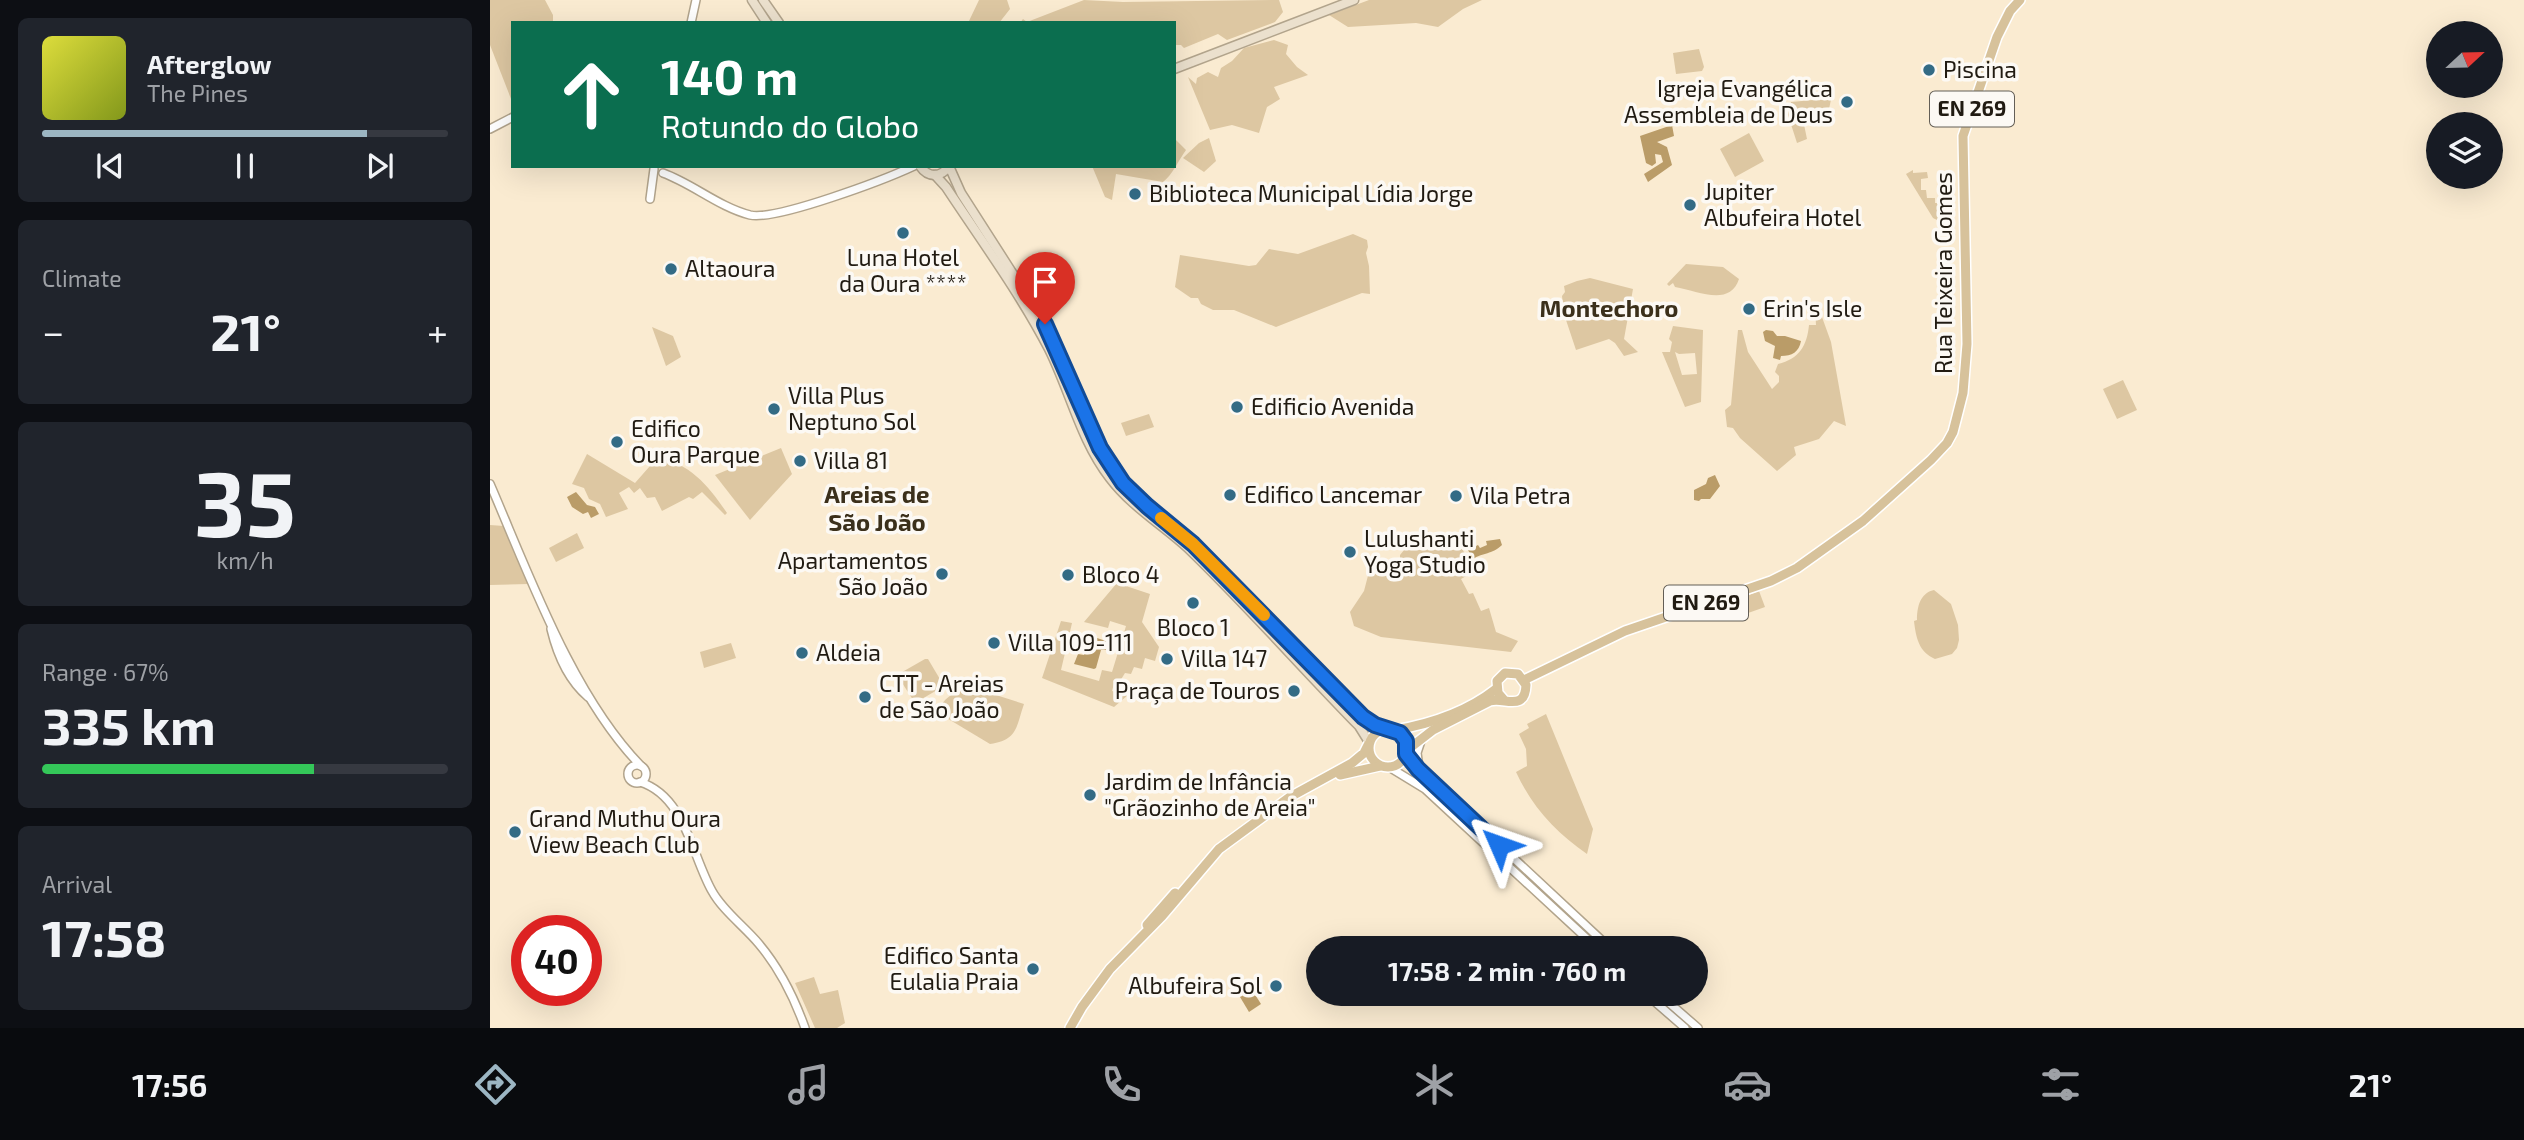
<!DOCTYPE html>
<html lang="en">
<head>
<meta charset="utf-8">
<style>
  :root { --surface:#171b24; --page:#20242c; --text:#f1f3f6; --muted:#9ea1a6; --line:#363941; --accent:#9cb6c3 }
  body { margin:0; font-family:"Exo 2",sans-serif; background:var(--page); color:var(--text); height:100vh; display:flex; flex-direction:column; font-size:26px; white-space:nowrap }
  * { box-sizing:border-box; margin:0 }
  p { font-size:23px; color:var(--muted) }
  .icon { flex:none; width:38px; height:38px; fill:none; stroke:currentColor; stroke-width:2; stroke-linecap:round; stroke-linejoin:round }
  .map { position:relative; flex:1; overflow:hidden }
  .side { display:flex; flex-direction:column; gap:18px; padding:18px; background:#0d0f14; width:490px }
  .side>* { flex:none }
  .guide { position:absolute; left:21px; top:21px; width:665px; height:147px; border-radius:0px; box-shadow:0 7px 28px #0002; background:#0b6e4f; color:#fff; overflow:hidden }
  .needle { width:46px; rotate:68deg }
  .fabs { position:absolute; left:1936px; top:21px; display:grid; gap:14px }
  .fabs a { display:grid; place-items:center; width:77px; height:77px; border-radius:50%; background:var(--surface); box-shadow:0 7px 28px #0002; font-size:35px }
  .speed { position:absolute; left:21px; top:915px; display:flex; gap:14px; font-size:35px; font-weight:700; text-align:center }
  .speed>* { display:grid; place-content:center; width:91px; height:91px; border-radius:50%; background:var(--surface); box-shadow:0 7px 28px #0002; line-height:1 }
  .speed .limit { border:10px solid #d22; background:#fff; color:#111 }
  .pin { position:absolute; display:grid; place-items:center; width:60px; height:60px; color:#fff; margin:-72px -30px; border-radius:50% 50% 50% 0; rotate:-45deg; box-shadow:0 0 7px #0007 }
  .pin .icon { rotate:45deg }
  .me { position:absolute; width:77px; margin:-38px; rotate:313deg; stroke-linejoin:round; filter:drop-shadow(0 0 5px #0008) }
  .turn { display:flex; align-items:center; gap:24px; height:147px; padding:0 35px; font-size:32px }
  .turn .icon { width:91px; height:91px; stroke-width:2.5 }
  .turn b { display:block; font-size:49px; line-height:60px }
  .big { font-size:52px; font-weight:700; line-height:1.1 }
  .side .tile { flex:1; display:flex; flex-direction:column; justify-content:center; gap:10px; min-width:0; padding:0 24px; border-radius:10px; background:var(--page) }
  .side .dial { align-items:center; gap:0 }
  .dial b { font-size:91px; line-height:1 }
  .song { display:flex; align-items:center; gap:21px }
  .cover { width:84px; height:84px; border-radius:10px; background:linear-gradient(135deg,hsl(60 70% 55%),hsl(70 70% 35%)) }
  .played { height:7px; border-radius:4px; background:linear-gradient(90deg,var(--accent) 80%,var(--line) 80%) }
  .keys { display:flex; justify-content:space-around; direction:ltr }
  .heat { display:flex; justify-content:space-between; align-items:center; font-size:38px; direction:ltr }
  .charge { height:10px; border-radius:5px; background:linear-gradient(90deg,#34c759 67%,var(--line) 0) }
  .trip { position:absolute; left:816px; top:936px; width:402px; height:70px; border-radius:35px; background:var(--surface); box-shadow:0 7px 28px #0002; font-weight:700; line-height:70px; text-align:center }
  .dock { display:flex; height:112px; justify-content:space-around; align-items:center; background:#090b0e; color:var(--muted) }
  .dock .icon { width:49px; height:49px }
  .dock .active { color:var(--accent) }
  .dock b { font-size:32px; color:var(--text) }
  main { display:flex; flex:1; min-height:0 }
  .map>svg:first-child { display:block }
  .green { fill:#ddc7a2; fill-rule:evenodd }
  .water { fill:#ba9c68 }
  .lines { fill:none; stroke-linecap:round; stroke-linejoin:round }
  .tertiary-casing { stroke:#b2a48c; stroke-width:10 }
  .secondary-casing { stroke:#b2a48c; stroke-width:11 }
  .primary-casing { stroke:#fff; stroke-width:12 }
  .tertiary { stroke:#fff; stroke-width:7 }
  .secondary { stroke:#ebe0cd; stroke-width:8 }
  .primary { stroke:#d7c29b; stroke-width:9 }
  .route-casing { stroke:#114b97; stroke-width:18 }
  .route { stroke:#1a73e8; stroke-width:12 }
  .slow { stroke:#f59e0b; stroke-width:12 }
  .poi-dot { fill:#336b85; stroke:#fcf9f4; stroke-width:2.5 }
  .labels { text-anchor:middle; stroke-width:7; stroke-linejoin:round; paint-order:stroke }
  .shield { fill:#fcf9f4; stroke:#635e56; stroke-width:2 }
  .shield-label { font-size:21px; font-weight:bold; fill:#211b12 }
  .poi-label { font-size:23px; fill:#211b12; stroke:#fcf9f4; text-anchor:start }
  .street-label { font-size:23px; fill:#211b12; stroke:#fcf9f4 }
  .neighbourhood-label { font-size:24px; font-weight:bold; fill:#3b301b; stroke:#fcf9f4 }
</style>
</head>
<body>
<main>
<section class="side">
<div class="tile">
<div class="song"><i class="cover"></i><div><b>Afterglow</b><p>The Pines</p></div></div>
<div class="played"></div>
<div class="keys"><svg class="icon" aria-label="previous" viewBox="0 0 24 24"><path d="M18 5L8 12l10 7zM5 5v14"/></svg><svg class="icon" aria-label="pause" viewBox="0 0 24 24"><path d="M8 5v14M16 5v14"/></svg><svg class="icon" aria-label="next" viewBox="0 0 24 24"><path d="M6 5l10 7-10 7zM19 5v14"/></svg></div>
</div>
<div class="tile"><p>Climate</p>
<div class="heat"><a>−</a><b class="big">21°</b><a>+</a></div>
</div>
<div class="tile dial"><b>35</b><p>km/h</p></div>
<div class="tile"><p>Range · 67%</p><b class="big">335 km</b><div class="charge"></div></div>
<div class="tile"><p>Arrival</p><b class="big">17:58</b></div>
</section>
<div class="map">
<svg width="2034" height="1028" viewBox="0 0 2034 1028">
  <rect width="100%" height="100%" fill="#faebd1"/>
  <!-- green -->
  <g class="green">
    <polygon points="0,0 55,0 63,15 63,23 23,23 23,104 0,45"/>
    <polygon points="489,0 517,0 520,9 509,23 476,23 479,21"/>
    <polygon points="594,0 633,2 789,0 793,12 785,22 737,40 728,34 694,48 691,45 684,45 684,23 530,23 533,19 537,22"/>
    <polygon points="879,0 992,0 973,9 948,27 926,23 858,27 839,15"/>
    <polygon points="784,40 798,45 796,54 807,67 818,75 784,87 790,99 777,107 769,133 742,125 720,130 698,77 706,84 707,78 718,72 728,77 731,68 742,61 754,48"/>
    <polygon points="1209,49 1214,67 1212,71 1186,74 1183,53"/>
    <polygon points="1326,95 1342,95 1339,109 1311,110 1317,139 1307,143 1298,115 1301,102 1323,100"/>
    <polygon points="1259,133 1274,161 1245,177 1230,149"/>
    <path d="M 684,138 L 696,150 C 688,161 683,174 673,182 L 626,174 L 622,200 L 615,197 L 602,166 L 684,166 Z"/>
    <polygon points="719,138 726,161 714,172 693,158 709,143"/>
    <polygon points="1423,170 1423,173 1437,172 1438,178 1431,179 1431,190 1436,190 1437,198 1445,198 1445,203 1449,203 1449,221 1443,218 1416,174"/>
    <polygon points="863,234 877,240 878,247 876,253 879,266 880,294 872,293 786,327 744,310 723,310 711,304 708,298 701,298 685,287 690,255 759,266 766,265 779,249 808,254"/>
    <path d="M 1196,264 L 1233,267 L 1249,279 C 1240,307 1208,291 1185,287 L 1183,283 L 1179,286 L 1177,284 Z"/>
    <polygon points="1100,278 1143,289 1134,339 1148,352 1134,356 1125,343 1119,339 1086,350 1074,314 1072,296 1075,292 1074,286 1087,281"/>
    <path d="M 1328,306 L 1341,342 L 1356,426 L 1344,421 L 1329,439 L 1304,447 L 1306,455 L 1287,471 L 1250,438 L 1243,428 L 1237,427 L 1235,410 L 1241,405 L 1248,330 L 1252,330 L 1258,352 L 1282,389 L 1289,382 L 1289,376 L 1285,372 L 1288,364 C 1309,359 1317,346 1319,325 L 1326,325 L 1325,307 Z"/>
    <path d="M 1183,326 L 1213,330 L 1211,402 L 1195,407 L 1172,352 L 1180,352 L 1182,342 L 1179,339 ZM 1185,352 L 1189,354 L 1205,353 L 1207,374 L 1192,375 Z"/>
    <polygon points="162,327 183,336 191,357 176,366"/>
    <polygon points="1633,380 1647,410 1627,419 1613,389"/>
    <polygon points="659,414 664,427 636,436 631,423"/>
    <polygon points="291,448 302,474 260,520 225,475"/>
    <path d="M 97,454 L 145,483 L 167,458 C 200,462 220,488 237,513 L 235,515 L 212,492 L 203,499 L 199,497 L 172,511 L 165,497 L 157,498 L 150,488 L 144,493 L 139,487 L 129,493 L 138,509 L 116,517 L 110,504 L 99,499 L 94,488 L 82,484 Z"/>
    <polygon points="0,525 14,526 38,584 0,585"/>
    <polygon points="933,527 963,550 971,547 985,571 971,579 979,594 983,593 991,611 999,608 1006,632 1028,641 1021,652 891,637 864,626 860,612 874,591 880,568 901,578 910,563 910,555"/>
    <polygon points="87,533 94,548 66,562 59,548"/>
    <polygon points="627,583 660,594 652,622 669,647 665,661 655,658 652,669 644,667 641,674 635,673 630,681 625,680 622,691 638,695 624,707 552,678 571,621 582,623 571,670 609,681 612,670 622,672 636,626 620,621 618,628 594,622"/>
    <path d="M 1444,590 L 1461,604 L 1468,625 L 1469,640 L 1467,648 L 1462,654 L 1445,659 C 1429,652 1426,638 1424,621 L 1427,620 C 1427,607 1430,593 1444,590 Z"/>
    <polygon points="1269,591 1275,607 1244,618 1238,603"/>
    <polygon points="241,643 246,658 214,668 210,652"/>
    <polygon points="435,659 438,659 454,686 425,703 407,675"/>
    <path d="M 475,689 L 487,689 L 534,704 C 526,727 528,740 500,744 L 450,714 L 448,711 C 453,699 463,692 475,689 Z"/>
    <path d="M 1056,714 L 1103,829 L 1097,854 C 1066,833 1042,807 1026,772 L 1037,766 L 1036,749 L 1029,734 L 1039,728 L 1037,724 Z"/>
    <polygon points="324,977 330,994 348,990 355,1023 347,1028 325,1028 305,983"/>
  </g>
  <!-- water -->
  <g class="water">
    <polygon points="1182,125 1184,136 1167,142 1177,147 1182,165 1158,182 1154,174 1173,162 1171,155 1165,154 1166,163 1162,166 1156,163 1150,136"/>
    <path d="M 1276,330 L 1283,331 L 1287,336 L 1295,336 L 1311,341 C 1309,352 1302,356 1291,356 L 1290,360 L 1283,358 L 1285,346 L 1275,341 L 1273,332 Z"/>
    <polygon points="1225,475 1230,486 1220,499 1211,499 1209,501 1204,500 1204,490 1216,484 1218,478"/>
    <polygon points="86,492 97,505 105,507 109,514 101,518 98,512 93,514 82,507 77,497"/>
    <path d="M 1010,539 L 1012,545 C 1001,555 994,552 983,559 L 978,550 L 988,545 L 990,548 L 997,545 L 996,541 Z"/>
    <polygon points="601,636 619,642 616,650 611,650 606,668 604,669 584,664 588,654 594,655"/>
    <polygon points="759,985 771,1004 759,1012 747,992"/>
  </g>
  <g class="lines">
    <defs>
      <g id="tertiary">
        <polyline points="201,23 206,0"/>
        <polyline points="0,129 23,117"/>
        <path d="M 173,173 C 203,184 229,207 260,215 C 286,221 396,179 424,166"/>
        <polyline points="160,199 164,169"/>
        <path d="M 0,484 C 39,574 82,695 151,766"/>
        <path d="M 61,629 C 67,654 77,679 98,697"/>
        <polyline points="916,754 928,769 1120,948"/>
        <circle cx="147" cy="774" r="9"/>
        <polyline points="899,767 935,789 1107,948"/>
        <polyline points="929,767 927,753 931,741"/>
        <path d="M 150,782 C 195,796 202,856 222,891 C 233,911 254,926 269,944 C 290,969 304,997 315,1028"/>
        <polyline points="1156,994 1195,1028"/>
        <polyline points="1169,994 1208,1028"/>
      </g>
      <g id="secondary">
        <polyline points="262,0 277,23"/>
        <polyline points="273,0 289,23"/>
        <polyline points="684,69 864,0"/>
        <path d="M 430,166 C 438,178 451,178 459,166"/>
        <polyline points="459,166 471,193 555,324 609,448 633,483 657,507 703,544 873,717 895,729"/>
        <path d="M 445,175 L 456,187 C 491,240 530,293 559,349 C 580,391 591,441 620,478 C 642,507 673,525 699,549 C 758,606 812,668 869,726 L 879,742"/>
      </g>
      <g id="primary">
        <polyline points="1034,680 1135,631 1281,581 1307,568 1373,521 1441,460 1457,443 1463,432 1473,393 1477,344 1473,136 1507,37 1520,11 1530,0"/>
        <circle cx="898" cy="748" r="19"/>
        <path d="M 905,730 C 940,724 978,711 1006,689"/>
        <path d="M 916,751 L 943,730 L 1000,701 C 1015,697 1035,712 1036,685 L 1028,674 L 1015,673 L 1007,681 L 1008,693 L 1014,700"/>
        <polyline points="850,775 890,766"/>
        <polyline points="657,925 685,893"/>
        <polyline points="580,1028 592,1007 620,969 672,916 729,849 800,797 862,763 874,753 878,745"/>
      </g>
    </defs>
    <!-- tertiary casing -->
    <use href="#tertiary" class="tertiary-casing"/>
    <!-- secondary casing -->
    <use href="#secondary" class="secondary-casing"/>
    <!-- primary casing -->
    <use href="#primary" class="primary-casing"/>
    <!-- tertiary -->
    <use href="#tertiary" class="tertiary"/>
    <!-- secondary -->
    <use href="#secondary" class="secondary"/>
    <!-- primary -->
    <use href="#primary" class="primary"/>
  </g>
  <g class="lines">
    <defs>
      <polyline id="route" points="555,324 610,448 633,483 657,506 703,544 873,717 885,725 910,733 916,741 916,754 928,769 1009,845"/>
    </defs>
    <!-- route casing -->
    <use href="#route" class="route-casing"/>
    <!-- route -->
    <use href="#route" class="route"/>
    <!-- slow -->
    <polyline class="slow" points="671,518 703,544 774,615"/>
  </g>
  <!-- markers -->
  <g class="poi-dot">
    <circle cx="1439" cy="70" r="7"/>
    <circle cx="1357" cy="102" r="7"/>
    <circle cx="645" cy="194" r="7"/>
    <circle cx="1200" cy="205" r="7"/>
    <circle cx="413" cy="233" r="7"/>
    <circle cx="181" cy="269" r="7"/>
    <circle cx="1259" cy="309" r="7"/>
    <circle cx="747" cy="407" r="7"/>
    <circle cx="284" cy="409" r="7"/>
    <circle cx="127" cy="442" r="7"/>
    <circle cx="310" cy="461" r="7"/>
    <circle cx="740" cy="495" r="7"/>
    <circle cx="966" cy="496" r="7"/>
    <circle cx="860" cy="552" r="7"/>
    <circle cx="452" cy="574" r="7"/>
    <circle cx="578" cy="575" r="7"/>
    <circle cx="703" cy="603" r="7"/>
    <circle cx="504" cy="643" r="7"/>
    <circle cx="312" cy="653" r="7"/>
    <circle cx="677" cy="659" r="7"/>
    <circle cx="804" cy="691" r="7"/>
    <circle cx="375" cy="697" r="7"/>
    <circle cx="600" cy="795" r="7"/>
    <circle cx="25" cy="832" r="7"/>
    <circle cx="543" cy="969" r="7"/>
    <circle cx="786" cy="986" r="7"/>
  </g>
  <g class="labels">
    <!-- shield labels -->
    <g class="shield">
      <rect x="1440" y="91.5" width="84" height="35" rx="5"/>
      <rect x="1174" y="585.5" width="84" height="35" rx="5"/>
    </g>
    <g class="shield-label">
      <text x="1482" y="116">EN 269</text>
      <text x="1216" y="610">EN 269</text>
    </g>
    <!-- poi labels -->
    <g class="poi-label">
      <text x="1453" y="78">Piscina</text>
      <text x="1343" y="97" text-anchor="end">Igreja Evangélica<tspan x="1343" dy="26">Assembleia de Deus</tspan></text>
      <text x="1214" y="200">Jupiter<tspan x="1214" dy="26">Albufeira Hotel</tspan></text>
      <text x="659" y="202">Biblioteca Municipal Lídia Jorge</text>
      <text x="413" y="266" text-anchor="middle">Luna Hotel<tspan x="413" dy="26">da Oura ****</tspan></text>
      <text x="195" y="277">Altaoura</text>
      <text x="1273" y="317">Erin's Isle</text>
      <text x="298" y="404">Villa Plus<tspan x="298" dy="26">Neptuno Sol</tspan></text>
      <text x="761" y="415">Edificio Avenida</text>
      <text x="141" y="437">Edifico<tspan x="141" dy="26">Oura Parque</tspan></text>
      <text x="324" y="469">Villa 81</text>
      <text x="754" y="503">Edifico Lancemar</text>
      <text x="980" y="504">Vila Petra</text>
      <text x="874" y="547">Lulushanti<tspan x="874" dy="26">Yoga Studio</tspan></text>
      <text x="438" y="569" text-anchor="end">Apartamentos<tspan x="438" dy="26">São João</tspan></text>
      <text x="592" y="583">Bloco 4</text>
      <text x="703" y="636" text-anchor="middle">Bloco 1</text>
      <text x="518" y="651">Villa 109-111</text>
      <text x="326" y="661">Aldeia</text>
      <text x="691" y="667">Villa 147</text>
      <text x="389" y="692">CTT - Areias<tspan x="389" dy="26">de São João</tspan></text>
      <text x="790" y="699" text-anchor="end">Praça de Touros</text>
      <text x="614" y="790">Jardim de Infância<tspan x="614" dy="26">"Grãozinho de Areia"</tspan></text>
      <text x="39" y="827">Grand Muthu Oura<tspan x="39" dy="26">View Beach Club</tspan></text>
      <text x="529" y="964" text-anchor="end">Edifico Santa<tspan x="529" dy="26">Eulalia Praia</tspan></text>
      <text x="772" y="994" text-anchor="end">Albufeira Sol</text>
    </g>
    <!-- street labels -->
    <g class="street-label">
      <text transform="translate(1454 273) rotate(-90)" y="8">Rua Teixeira Gomes</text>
    </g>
    <!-- neighbourhood labels -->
    <g class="neighbourhood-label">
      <text x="1119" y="317">Montechoro</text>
      <text x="387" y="503">Areias de<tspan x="387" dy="28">São João</tspan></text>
    </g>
  </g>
</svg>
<div class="fabs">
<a><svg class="needle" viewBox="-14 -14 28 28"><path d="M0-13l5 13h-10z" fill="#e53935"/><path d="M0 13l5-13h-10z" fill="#9ea1a6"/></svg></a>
<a><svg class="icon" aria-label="layers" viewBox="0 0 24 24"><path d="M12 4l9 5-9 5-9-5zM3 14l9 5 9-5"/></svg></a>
</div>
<div class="speed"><div class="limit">40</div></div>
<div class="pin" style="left:555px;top:324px;background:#d93025"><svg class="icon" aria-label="arrive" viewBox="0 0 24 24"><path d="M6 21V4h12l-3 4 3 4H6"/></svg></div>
<svg class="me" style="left:1009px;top:845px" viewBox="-20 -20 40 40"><path d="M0-17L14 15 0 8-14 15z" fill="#1a73e8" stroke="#fff" stroke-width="4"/></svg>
<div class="trip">17:58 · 2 min · 760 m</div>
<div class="guide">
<div class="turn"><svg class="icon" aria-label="ahead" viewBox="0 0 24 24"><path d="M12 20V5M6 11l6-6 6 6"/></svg><div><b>140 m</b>Rotundo do Globo</div></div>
</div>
</div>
</main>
<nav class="dock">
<b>17:56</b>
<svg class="icon active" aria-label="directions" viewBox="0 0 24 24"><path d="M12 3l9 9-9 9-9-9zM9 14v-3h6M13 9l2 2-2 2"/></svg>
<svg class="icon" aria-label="music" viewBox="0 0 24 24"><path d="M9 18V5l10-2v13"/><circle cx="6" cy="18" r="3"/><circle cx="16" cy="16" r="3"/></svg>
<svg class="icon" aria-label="phone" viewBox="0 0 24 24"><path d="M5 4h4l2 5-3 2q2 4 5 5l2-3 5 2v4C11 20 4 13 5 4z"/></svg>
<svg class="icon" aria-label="climate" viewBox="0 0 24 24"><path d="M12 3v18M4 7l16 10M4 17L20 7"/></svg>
<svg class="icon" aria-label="car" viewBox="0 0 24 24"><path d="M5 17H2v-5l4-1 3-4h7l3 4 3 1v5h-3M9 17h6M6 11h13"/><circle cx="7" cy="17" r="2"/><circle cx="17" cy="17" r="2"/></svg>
<svg class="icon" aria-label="filters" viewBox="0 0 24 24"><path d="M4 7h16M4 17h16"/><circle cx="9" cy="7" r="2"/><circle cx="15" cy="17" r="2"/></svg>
<b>21°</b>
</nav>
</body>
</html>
